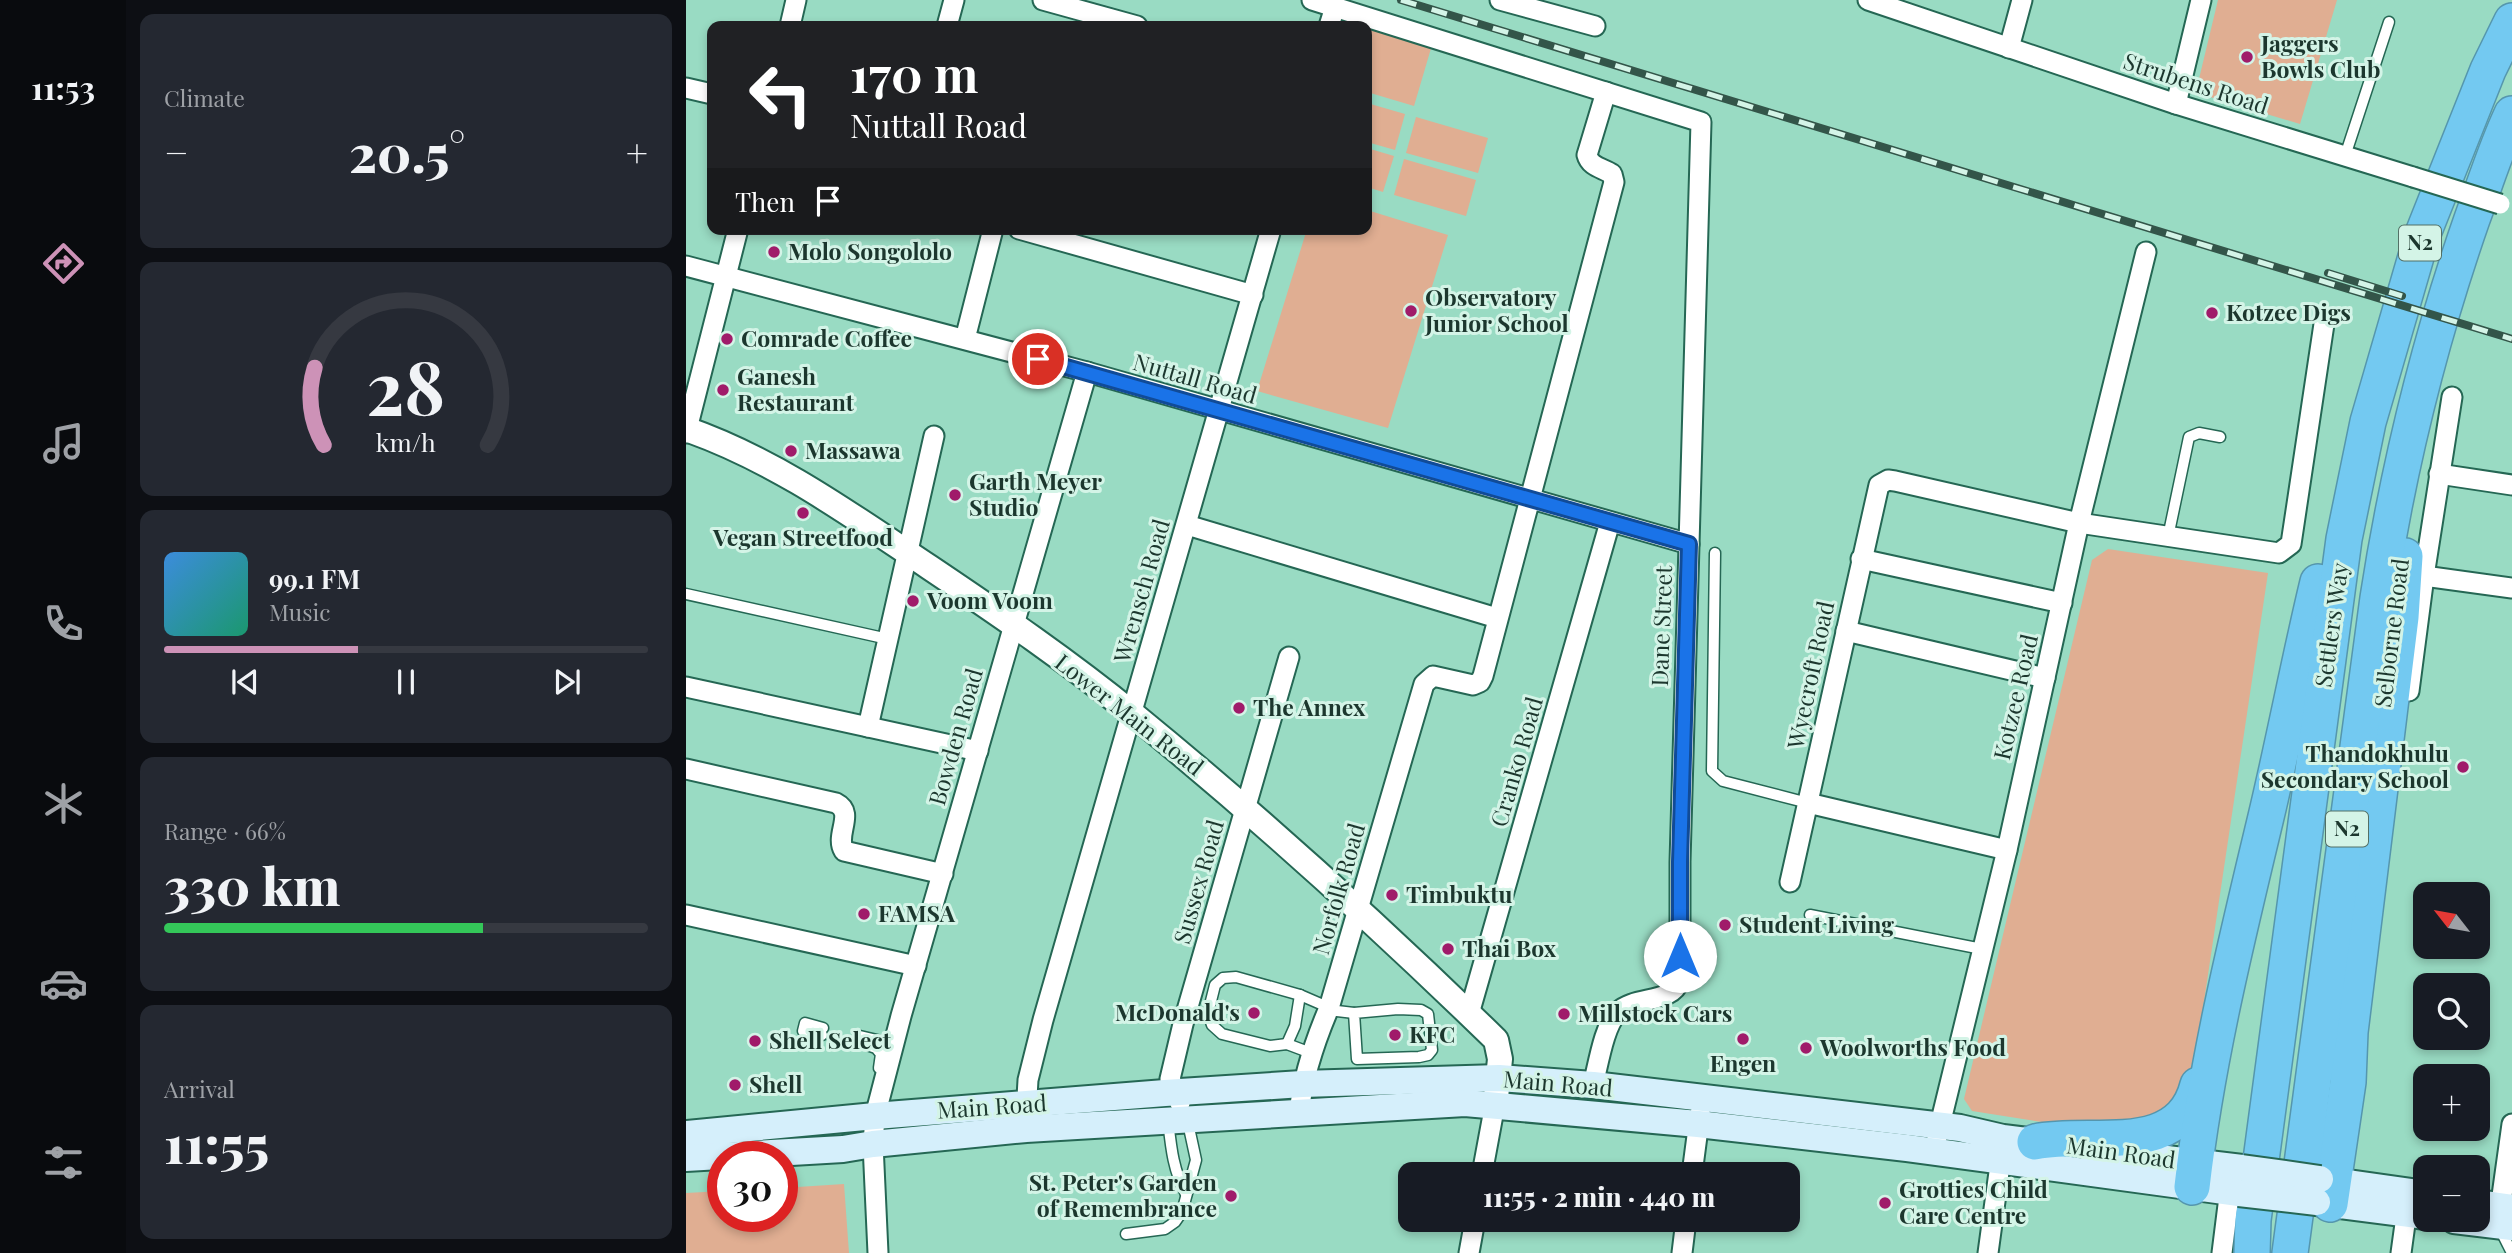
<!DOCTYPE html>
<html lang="en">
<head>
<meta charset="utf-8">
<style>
  :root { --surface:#171b24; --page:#242831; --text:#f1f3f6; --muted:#9ea1a6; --line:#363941; --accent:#cd92b7 }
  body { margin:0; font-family:"Playfair Display",serif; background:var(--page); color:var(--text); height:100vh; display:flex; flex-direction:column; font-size:26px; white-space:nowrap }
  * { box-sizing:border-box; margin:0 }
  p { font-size:23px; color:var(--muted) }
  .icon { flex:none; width:38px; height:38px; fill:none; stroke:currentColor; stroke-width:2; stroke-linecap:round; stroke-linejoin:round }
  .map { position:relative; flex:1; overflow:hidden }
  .sheet { display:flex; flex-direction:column; gap:14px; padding:14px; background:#0d0f14; width:560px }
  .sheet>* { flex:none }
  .guide { position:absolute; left:21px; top:21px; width:665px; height:214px; border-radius:14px; box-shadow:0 4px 10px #0003; background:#202124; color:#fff; overflow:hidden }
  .needle { width:46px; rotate:301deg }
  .tools { position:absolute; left:1727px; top:882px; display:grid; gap:14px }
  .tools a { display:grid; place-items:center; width:77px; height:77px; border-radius:14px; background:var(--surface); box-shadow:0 4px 10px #0003; font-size:35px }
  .speed { position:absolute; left:21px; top:1141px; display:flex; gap:14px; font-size:35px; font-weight:700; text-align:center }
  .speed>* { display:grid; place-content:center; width:91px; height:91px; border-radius:50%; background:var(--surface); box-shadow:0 4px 10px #0003; line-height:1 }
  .speed .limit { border:10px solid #d22; background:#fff; color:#111 }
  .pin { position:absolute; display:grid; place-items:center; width:60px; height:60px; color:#fff; margin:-30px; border:4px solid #fff; border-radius:50%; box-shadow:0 2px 7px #0007 }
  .me { position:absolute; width:77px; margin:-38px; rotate:0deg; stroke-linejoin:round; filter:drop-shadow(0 0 5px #0008) }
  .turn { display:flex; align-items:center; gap:24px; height:147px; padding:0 28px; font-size:32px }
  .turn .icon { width:91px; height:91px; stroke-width:2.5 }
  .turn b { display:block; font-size:49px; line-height:60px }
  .then { display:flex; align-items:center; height:66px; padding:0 28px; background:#0003; gap:14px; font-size:26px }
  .big { font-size:52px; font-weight:800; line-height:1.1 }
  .sheet .card { flex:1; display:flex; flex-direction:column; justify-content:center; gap:10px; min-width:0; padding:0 24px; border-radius:14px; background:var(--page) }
  .sheet .dial { align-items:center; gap:0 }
  .dial svg { height:182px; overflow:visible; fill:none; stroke:var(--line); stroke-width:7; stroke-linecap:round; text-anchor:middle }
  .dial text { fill:var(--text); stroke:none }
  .song { display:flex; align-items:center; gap:21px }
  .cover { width:84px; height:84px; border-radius:10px; background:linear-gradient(135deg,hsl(210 70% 55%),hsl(160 70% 35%)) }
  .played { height:7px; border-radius:4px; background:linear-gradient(90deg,var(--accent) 40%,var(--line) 40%) }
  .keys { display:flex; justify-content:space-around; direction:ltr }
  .heat { display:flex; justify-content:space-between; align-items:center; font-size:38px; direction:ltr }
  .charge { height:10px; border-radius:5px; background:linear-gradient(90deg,#34c759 66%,var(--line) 0) }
  .trip { position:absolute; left:712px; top:1162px; width:402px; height:70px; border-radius:14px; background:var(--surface); box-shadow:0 4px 10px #0003; font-weight:800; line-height:70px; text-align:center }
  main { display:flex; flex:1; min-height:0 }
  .tabs { display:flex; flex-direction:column; width:126px; justify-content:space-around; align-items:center; background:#090b0e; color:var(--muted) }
  .tabs .icon { width:49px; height:49px }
  .tabs .active { color:var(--accent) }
  .tabs b { font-size:32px; color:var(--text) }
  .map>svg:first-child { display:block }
  .green { fill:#e0ae92 }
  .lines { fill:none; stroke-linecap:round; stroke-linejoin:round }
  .service-casing { stroke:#256754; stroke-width:13 }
  .minor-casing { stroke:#256754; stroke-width:23 }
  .tertiary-casing { stroke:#256754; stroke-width:28 }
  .secondary-casing { stroke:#256754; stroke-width:30 }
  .motorway-casing { stroke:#5596ad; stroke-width:38 }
  .service { stroke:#fff; stroke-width:10 }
  .minor { stroke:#fff; stroke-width:19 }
  .tertiary { stroke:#fff; stroke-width:24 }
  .secondary { stroke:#d5effb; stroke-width:26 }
  .motorway { stroke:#73c9f1; stroke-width:35 }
  .rail-casing { stroke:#335549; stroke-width:8 }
  .rail { stroke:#d4f4e7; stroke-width:5; stroke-dasharray:16; stroke-linecap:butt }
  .minor-bridge-casing { stroke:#256754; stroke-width:23; stroke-linecap:butt }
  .secondary-bridge-casing { stroke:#256754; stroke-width:30; stroke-linecap:butt }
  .minor-bridge { stroke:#fff; stroke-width:19 }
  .secondary-bridge { stroke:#d5effb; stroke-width:26 }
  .route-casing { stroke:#114b97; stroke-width:18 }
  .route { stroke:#1a73e8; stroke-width:12 }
  .poi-dot { fill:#a01b6a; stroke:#d4f4e7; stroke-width:2.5 }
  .labels { text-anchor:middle; stroke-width:6; stroke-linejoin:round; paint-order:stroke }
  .shield { fill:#d4f4e7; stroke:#537066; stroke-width:2 }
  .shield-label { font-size:21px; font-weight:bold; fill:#1c372e }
  .poi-label { font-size:23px; font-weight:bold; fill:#1c372e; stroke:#d4f4e7; text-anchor:start }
  .street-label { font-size:23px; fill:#1c372e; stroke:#d4f4e7 }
</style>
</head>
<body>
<main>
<nav class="tabs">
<b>11:53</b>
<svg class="icon active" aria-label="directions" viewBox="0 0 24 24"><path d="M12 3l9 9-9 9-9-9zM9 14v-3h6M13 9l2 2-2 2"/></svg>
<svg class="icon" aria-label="music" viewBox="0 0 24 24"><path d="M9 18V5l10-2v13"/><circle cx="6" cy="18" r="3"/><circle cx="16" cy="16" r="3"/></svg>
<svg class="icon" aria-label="phone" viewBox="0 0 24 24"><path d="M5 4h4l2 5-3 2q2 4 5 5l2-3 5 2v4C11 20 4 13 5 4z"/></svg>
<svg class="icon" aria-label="climate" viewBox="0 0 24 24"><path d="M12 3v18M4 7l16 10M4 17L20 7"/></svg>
<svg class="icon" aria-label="car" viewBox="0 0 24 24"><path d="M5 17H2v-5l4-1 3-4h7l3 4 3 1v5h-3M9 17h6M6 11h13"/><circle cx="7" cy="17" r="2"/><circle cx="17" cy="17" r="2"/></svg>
<svg class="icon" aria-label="filters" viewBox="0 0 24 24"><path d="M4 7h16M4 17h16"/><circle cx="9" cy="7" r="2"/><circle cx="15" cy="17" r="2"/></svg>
</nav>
<section class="sheet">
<div class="card"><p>Climate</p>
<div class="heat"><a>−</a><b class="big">20.5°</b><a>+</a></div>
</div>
<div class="card dial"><svg viewBox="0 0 100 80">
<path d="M14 69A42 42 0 1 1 86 69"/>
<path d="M14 69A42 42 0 0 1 10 35" stroke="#cd92b7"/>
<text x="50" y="56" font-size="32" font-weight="700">28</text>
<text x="50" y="72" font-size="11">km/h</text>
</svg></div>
<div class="card">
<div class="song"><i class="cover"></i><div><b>99.1 FM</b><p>Music</p></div></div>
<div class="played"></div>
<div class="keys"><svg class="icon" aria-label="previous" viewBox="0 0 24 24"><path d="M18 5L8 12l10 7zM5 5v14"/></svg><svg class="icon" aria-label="pause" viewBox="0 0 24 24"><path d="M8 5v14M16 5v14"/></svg><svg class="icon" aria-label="next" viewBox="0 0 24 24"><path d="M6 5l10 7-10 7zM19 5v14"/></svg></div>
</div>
<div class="card"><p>Range · 66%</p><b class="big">330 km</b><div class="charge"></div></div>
<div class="card"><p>Arrival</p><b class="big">11:55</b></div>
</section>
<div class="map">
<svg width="1826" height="1253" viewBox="0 0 1826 1253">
  <rect width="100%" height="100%" fill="#99dbc3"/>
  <!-- green -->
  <g class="green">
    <polygon points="1532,0 1651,0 1614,124 1521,96 1512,83"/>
    <polygon points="654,17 746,45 728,106 681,92 681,26 652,26"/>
    <polygon points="681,103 719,114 709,150 681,142"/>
    <polygon points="730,117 802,138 792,173 720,153"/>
    <polygon points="681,148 708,156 697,192 681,187"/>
    <polygon points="718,159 790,180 780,216 708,195"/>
    <polygon points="681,210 762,235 702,428 571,391 621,229 681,229"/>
    <polygon points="1422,549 1582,573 1513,1035 1499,1092 1472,1122 1362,1123 1286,1111 1278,1099 1406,560"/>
    <polygon points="158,1184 163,1253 0,1253 0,1193 37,1191 37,1216 96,1216 96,1188"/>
  </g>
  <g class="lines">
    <defs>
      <g id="service">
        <polyline points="1659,156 1703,22"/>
        <polyline points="1482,537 1503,437 1513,433 1534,437"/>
        <polyline points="1029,553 1026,771 1037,781 1122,803"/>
        <polyline points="0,594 202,639"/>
        <polyline points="1124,915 1296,949"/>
        <polygon points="712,1009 735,1010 742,1014 746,1050 742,1055 733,1057 671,1059 668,1013"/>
        <polyline points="136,1035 117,1031 119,1023 137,1028"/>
        <polyline points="174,1036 208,1044"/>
        <polyline points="172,1042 190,1048 195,1054 193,1068"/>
        <polyline points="601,1044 609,1026 614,995"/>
        <polyline points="625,1053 601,1044 584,1046 536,1034 526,1025 522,1013 529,985 537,978 550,977 614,995 651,1011 668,1013"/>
        <path d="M 482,1120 C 485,1147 487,1170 500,1194"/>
        <polyline points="1814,1229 1826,1253"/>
        <polyline points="440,1234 479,1229 489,1222 496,1212 510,1160 502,1123"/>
      </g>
      <g id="minor">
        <polyline points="357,0 451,26"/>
        <path d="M 626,0 L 1015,122 L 994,862 L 994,980 C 985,1005 950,995 932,1012 C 918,1025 912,1066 907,1085"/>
        <polyline points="814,0 909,26"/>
        <polyline points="1182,0 1490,104 1727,177"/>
        <polyline points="104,26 110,0"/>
        <polyline points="261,26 268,0"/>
        <polyline points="643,26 649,7"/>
        <polyline points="1323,48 1336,0"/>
        <polyline points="0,88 26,94"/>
        <polyline points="1490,104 1515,0"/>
        <polyline points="333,229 567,295"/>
        <polyline points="0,266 401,372 1003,544"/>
        <polyline points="279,339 307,229"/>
        <polyline points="0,433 52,229"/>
        <polyline points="1753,474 1826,485"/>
        <polyline points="501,525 811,618"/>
        <polyline points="1175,559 1376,603"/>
        <polyline points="1738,576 1826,588"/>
        <polyline points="1160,631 1359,678"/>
        <polyline points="0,687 292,751"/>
        <polyline points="1723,691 1738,576 1766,397"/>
        <polyline points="182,727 248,436"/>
        <path d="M 0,769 L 150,803 C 170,813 148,835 158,851 L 257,874"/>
        <polyline points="1122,803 1321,850"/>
        <polyline points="1104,882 1193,485 1202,480 1209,481 1393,523 1593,553 1605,544 1638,324"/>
        <polyline points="0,915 230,966"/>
        <polyline points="783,1014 924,522"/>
        <polyline points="494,1103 484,1079 497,1024 603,657"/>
        <path d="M 613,1113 C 617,1076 628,1043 643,1008 L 738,684 L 747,676 L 787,685 L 794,682 L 797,676 L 928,182 L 926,174 C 917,168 904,167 901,155 L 920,92"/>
        <polyline points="340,1114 342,1080 357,1020 585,229"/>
        <polyline points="1251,1137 1321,850 1393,523 1460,252"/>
        <polyline points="796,1174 809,1104"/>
        <polyline points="1006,1174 1014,1113"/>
        <polyline points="1813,1217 1826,1124"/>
        <polyline points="192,1253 187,1144 189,1116 215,1016 401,372"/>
        <polyline points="783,1253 789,1220"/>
        <polyline points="996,1253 1000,1220"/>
        <polyline points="1302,1253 1316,1150"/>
        <polyline points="1536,1253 1545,1181"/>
        <polyline points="1715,1253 1722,1202"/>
      </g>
      <path id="tertiary" d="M 0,429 C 89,460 165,515 243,567 C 313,614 383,662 448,715 C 574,818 694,927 810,1040 L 814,1059 L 810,1097"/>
      <g id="secondary">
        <polyline points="0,1134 189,1116 479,1093 616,1084 813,1078 907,1085 1274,1128 1317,1138 1367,1144"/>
        <polyline points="1405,1150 1556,1168"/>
        <polyline points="0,1158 157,1149 187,1144 340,1129 779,1103 1012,1124 1221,1148 1553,1193"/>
        <polyline points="1634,1179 1740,1194"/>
        <polyline points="1631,1202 1740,1216"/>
        <polyline points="1792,1203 1826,1208"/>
        <polyline points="1768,1220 1826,1227"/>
      </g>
      <g id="motorway">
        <path d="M 1349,1142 C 1405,1130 1493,1160 1512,1085"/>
        <path d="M 1506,1187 C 1520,1064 1550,942 1579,821 C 1598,742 1613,661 1632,582"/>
        <polyline points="1644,1204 1662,1082 1664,1032 1715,617 1719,556"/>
        <polyline points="1566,1253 1567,1220 1658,539 1682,422 1736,236 1802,70 1826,21"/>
        <path d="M 1604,1253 L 1692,598 C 1712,469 1743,342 1786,219 C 1799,184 1810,148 1826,114"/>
      </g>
    </defs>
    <!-- service casing -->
    <use href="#service" class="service-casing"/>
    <!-- minor casing -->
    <use href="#minor" class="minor-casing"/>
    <!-- tertiary casing -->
    <use href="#tertiary" class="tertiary-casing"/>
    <!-- secondary casing -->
    <use href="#secondary" class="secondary-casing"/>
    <!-- motorway casing -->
    <use href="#motorway" class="motorway-casing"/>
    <!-- service -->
    <use href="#service" class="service"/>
    <!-- minor -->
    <use href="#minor" class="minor"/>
    <!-- tertiary -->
    <use href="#tertiary" class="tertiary"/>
    <!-- secondary -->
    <use href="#secondary" class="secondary"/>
    <!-- motorway -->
    <use href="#motorway" class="motorway"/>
    <defs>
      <g id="rail">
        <polyline points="715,0 1826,339"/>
        <polyline points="1642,273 1716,296"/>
      </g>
    </defs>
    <!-- rail casing -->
    <use href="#rail" class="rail-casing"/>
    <!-- rail -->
    <use href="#rail" class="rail"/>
    <defs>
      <polyline id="minor-bridge" points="1727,177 1814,204"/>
      <g id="secondary-bridge">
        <polyline points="1556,1168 1634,1179"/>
        <polyline points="1553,1193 1631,1202"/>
      </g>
    </defs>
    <!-- minor-bridge casing -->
    <use href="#minor-bridge" class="minor-bridge-casing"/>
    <!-- secondary-bridge casing -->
    <use href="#secondary-bridge" class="secondary-bridge-casing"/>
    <!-- minor-bridge -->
    <use href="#minor-bridge" class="minor-bridge"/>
    <!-- secondary-bridge -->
    <use href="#secondary-bridge" class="secondary-bridge"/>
  </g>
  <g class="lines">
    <defs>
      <polyline id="route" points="352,359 1003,544 994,862 994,956"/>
    </defs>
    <!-- route casing -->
    <use href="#route" class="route-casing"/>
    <!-- route -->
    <use href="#route" class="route"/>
  </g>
  <!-- markers -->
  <g class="poi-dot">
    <circle cx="1561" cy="57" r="7"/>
    <circle cx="88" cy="252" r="7"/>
    <circle cx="725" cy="311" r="7"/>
    <circle cx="1526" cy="313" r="7"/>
    <circle cx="41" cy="339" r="7"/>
    <circle cx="37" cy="390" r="7"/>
    <circle cx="105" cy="451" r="7"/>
    <circle cx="269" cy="495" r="7"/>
    <circle cx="117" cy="513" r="7"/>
    <circle cx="227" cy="601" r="7"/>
    <circle cx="553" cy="708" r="7"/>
    <circle cx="1777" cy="767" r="7"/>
    <circle cx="706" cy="895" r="7"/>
    <circle cx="178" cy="914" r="7"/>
    <circle cx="1039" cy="925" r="7"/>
    <circle cx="762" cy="949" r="7"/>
    <circle cx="568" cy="1013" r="7"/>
    <circle cx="878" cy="1014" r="7"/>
    <circle cx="709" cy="1035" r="7"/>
    <circle cx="1057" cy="1039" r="7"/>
    <circle cx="69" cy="1041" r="7"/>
    <circle cx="1120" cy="1048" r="7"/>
    <circle cx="49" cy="1085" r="7"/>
    <circle cx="545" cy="1196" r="7"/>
    <circle cx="1199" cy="1203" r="7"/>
  </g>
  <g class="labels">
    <!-- shield labels -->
    <g class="shield">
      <rect x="1713" y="225.5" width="42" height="35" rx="5"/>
      <rect x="1640" y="811.5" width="42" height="35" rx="5"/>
    </g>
    <g class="shield-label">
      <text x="1734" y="250">N2</text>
      <text x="1661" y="836">N2</text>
    </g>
    <!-- poi labels -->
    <g class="poi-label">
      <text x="1575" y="52">Jaggers<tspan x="1575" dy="26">Bowls Club</tspan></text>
      <text x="102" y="260">Molo Songololo</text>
      <text x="739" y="306">Observatory<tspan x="739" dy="26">Junior School</tspan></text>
      <text x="1540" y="321">Kotzee Digs</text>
      <text x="55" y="347">Comrade Coffee</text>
      <text x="51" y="385">Ganesh<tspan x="51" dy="26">Restaurant</tspan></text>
      <text x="119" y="459">Massawa</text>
      <text x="283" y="490">Garth Meyer<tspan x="283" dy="26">Studio</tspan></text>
      <text x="117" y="546" text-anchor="middle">Vegan Streetfood</text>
      <text x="241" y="609">Voom Voom</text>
      <text x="567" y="716">The Annex</text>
      <text x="1763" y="762" text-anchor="end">Thandokhulu<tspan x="1763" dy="26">Secondary School</tspan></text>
      <text x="720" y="903">Timbuktu</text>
      <text x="192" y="922">FAMSA</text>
      <text x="1053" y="933">Student Living</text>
      <text x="776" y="957">Thai Box</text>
      <text x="554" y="1021" text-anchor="end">McDonald's</text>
      <text x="892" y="1022">Millstock Cars</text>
      <text x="723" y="1043">KFC</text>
      <text x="83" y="1049">Shell Select</text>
      <text x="1134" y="1056">Woolworths Food</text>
      <text x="1057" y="1072" text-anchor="middle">Engen</text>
      <text x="63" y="1093">Shell</text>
      <text x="531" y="1191" text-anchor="end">St. Peter's Garden<tspan x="531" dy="26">of Remembrance</tspan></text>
      <text x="1213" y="1198">Grotties Child<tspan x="1213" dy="26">Care Centre</tspan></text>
    </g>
    <!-- street labels -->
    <g class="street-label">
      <text transform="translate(1510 84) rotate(18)" y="8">Strubens Road</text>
      <text transform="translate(509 379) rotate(16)" y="8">Nuttall Road</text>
      <text transform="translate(456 591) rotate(-74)" y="8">Wrensch Road</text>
      <text transform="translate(1646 625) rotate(-82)" y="8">Settlers Way</text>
      <text transform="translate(976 626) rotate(-88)" y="8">Dane Street</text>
      <text transform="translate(1706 633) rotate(-83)" y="8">Selborne Road</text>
      <text transform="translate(1125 675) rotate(-78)" y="8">Wyecroft Road</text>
      <text transform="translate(1330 697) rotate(-77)" y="8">Kotzee Road</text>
      <text transform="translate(443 715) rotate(38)" y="8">Lower Main Road</text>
      <text transform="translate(270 737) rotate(-74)" y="8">Bowden Road</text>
      <text transform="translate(831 762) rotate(-74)" y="8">Cranko Road</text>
      <text transform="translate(513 882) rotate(-74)" y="8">Sussex Road</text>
      <text transform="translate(653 889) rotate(-74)" y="8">Norfolk Road</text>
      <text transform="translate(872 1084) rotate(5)" y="8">Main Road</text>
      <text transform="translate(306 1107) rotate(-4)" y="8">Main Road</text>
      <text transform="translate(1435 1153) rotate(8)" y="8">Main Road</text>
    </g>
  </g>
</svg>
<div class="tools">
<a><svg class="needle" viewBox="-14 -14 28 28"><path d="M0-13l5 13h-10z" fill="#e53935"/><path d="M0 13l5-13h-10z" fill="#9ea1a6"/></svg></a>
<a><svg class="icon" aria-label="search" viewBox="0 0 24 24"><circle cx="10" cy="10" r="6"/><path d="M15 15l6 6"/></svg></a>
<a>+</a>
<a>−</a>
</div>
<div class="speed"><div class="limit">30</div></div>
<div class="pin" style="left:352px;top:359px;background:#d93025"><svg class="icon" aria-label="arrive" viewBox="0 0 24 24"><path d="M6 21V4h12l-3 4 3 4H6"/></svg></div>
<svg class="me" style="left:994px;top:956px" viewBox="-20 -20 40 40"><circle r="19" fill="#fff"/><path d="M0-13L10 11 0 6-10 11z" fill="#1a73e8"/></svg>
<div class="trip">11:55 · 2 min · 440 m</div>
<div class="guide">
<div class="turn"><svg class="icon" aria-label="left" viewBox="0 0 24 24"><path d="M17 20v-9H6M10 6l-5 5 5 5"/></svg><div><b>170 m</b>Nuttall Road</div></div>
<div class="then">Then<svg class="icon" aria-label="arrive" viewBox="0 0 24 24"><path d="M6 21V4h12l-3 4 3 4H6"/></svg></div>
</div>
</div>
</main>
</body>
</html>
